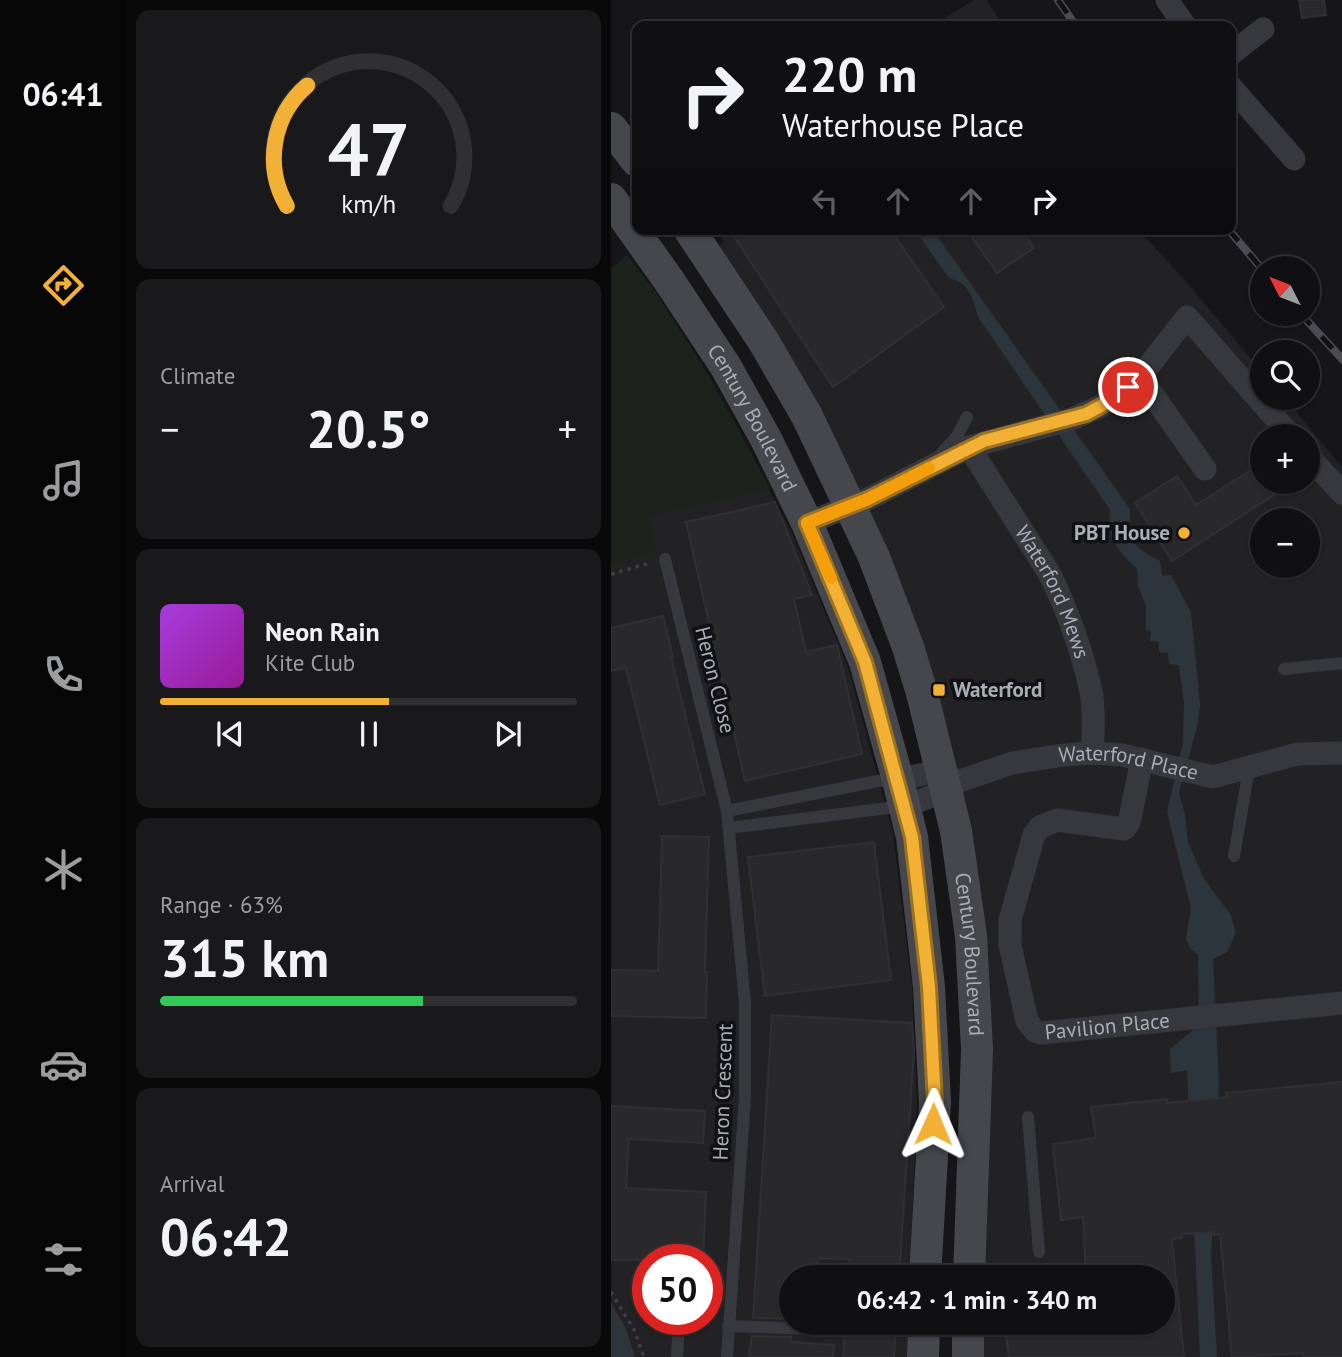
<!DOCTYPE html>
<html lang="en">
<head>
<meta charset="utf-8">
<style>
  :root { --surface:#101012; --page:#19191b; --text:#f1f3f6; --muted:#9c9d9f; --line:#303032; --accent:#f2b134 }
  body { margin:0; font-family:"PT Sans",sans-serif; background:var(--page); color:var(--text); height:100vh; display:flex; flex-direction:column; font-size:26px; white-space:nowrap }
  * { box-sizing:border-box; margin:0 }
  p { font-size:23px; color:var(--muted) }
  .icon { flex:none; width:38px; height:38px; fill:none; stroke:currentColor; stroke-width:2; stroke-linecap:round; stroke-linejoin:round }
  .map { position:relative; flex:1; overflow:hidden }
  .panel { display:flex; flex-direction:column; gap:10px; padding:10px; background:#09090a; width:485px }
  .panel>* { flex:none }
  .guide { position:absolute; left:21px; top:21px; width:604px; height:214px; border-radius:14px; box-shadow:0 2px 5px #0004,0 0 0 2px var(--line); background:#101012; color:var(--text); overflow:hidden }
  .needle { width:46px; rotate:312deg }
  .tools { position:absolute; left:639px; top:256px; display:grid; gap:14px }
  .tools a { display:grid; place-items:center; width:70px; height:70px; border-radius:50%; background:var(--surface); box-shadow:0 2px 5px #0004,0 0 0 2px var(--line); font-size:35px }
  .speed { position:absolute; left:21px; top:1244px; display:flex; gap:14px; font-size:35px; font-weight:700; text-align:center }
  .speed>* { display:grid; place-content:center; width:91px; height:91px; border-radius:50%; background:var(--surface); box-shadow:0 2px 5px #0004,0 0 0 2px var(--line); line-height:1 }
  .speed .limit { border:10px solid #d22; background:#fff; color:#111 }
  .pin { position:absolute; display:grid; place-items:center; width:60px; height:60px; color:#fff; margin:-30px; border:4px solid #fff; border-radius:50%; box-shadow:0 2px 7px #0007 }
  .me { position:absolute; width:77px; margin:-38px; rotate:1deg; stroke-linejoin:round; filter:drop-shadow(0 0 5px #0008) }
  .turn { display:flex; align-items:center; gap:24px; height:147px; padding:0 35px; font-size:32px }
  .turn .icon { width:91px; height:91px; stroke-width:2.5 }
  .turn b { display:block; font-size:49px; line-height:60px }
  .lanes { display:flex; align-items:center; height:66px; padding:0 35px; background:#0003; justify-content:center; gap:35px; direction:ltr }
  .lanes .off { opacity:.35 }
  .big { font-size:52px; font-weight:600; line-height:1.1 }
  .panel .tile { flex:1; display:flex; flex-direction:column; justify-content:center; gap:10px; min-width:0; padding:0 24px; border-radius:14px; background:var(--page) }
  .panel .dial { align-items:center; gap:0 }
  .dial svg { height:182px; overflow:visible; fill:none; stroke:var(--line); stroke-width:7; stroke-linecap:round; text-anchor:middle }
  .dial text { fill:var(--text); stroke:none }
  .song { display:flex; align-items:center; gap:21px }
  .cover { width:84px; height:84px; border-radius:10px; background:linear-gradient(135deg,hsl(280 70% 55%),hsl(300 70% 35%)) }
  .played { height:7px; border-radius:4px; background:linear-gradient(90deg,var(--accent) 55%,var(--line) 55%) }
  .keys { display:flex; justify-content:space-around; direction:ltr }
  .heat { display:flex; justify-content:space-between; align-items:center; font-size:38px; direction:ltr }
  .charge { height:10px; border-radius:5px; background:linear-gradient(90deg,#34c759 63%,var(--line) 0) }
  .trip { position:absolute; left:168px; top:1265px; width:396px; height:70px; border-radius:35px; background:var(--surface); box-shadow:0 2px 5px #0004,0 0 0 2px var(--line); font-weight:600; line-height:70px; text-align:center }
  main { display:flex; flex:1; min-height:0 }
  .tab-bar { display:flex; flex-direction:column; width:126px; justify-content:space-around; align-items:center; background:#060607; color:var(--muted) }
  .tab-bar .icon { width:49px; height:49px }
  .tab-bar .current { color:var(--accent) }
  .tab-bar b { font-size:32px; color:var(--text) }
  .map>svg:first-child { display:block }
  .built { fill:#222225; fill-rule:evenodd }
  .green { fill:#1c231d }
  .water { fill:#2c353c }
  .building { fill:#29292c; stroke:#303034; stroke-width:2 }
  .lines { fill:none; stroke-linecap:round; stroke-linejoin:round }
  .path { stroke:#3d3f44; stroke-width:3.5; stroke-dasharray:3.5 5; stroke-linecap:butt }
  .lane { stroke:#37383d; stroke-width:12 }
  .street { stroke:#37383d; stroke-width:23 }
  .secondary { stroke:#45474d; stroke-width:32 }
  .rail-casing { stroke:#4a4c52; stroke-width:8 }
  .rail { stroke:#111113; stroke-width:5; stroke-dasharray:16; stroke-linecap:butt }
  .secondary-bridge { stroke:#45474d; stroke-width:32 }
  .route-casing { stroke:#9d7322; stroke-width:18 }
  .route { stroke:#f2b134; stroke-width:12 }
  .slow { stroke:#f59e0b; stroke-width:12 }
  .poi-dot { fill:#f2b134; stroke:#111113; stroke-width:2.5 }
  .labels { text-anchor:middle; stroke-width:7; stroke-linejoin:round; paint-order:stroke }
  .street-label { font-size:21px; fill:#a8adb8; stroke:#111113 }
  .poi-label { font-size:21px; font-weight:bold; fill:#a8adb8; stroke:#111113; text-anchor:end }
</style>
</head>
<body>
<main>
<nav class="tab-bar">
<b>06:41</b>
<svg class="icon current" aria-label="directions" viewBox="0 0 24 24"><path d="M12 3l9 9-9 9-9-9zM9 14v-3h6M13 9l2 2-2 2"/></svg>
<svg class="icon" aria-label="music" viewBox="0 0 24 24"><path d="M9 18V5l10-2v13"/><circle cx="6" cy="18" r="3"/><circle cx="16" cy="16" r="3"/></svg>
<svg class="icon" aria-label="phone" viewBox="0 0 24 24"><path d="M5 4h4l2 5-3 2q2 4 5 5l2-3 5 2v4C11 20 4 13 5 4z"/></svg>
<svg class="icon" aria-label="climate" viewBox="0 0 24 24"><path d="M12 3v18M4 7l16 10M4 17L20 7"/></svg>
<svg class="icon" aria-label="car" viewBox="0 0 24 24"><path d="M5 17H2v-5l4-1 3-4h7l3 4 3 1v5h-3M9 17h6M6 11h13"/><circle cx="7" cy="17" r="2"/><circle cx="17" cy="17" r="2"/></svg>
<svg class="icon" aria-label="filters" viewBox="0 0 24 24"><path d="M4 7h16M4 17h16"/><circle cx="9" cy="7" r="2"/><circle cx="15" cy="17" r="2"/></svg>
</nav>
<section class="panel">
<div class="tile dial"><svg viewBox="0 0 100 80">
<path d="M14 69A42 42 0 1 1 86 69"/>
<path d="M14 69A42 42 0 0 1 23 16" stroke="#f2b134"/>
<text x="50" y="56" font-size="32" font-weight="700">47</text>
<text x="50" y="72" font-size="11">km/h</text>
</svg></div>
<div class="tile"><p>Climate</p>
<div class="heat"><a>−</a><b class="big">20.5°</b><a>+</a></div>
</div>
<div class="tile">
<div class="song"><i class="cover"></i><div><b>Neon Rain</b><p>Kite Club</p></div></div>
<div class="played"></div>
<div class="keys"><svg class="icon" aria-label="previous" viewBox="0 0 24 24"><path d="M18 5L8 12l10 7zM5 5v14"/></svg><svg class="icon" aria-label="pause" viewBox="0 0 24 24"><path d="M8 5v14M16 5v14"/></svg><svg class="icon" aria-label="next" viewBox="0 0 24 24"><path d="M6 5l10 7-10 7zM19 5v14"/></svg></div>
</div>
<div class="tile"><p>Range · 63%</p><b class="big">315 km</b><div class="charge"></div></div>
<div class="tile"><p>Arrival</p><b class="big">06:42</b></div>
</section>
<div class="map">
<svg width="732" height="1357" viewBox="0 0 732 1357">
  <rect width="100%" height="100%" fill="#161618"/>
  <!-- built -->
  <g class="built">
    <polygon points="363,0 375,0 393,26 321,26"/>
    <path d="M 104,229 L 527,229 L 578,285 L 651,372 L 651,397 L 673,397 L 731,467 L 731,1357 L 368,1357 L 368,1323 L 551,1323 L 551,1278 L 368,1277 L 373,1050 L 318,692 L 102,250 L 113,242 ZM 651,436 L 696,436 L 696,481 L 651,481 ZM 651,520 L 696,520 L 696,565 L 651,565 Z"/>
    <path d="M 16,255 L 45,293 L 99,378 L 180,531 L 237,667 L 282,833 L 301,988 L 306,1104 L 299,1277 L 180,1278 L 180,1323 L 297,1323 L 296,1357 L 24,1357 L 15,1328 L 0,1303 L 0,269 ZM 37,1260 L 96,1260 L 96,1320 L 37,1320 Z"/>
  </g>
  <!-- green -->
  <path class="green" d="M 16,255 C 72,328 117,407 159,489 L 39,516 L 46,551 L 0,564 L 0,269 Z"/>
  <!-- water -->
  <g class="water">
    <path d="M 303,229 L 321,229 L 519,509 C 519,541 520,546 549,561 L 551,576 L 560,575 L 580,612 L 589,704 L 586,727 L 568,793 L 574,815 L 577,842 L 593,879 L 620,915 L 625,933 L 616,952 L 602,959 L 608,1084 L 600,1256 L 606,1357 L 589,1357 L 576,1070 L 560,1073 L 559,1049 L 588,1025 L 587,955 L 579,948 L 575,940 L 580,908 L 556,812 L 572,742 L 573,703 L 568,665 L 558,664 L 557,653 L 548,652 L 548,642 L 539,641 L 540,631 L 535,630 L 535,606 L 527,586 L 526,569 C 508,552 495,537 499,510 L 367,317 C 363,301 358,281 339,279 Z"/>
    <polygon points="0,1303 15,1328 24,1357 0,1357"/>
  </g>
  <!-- building -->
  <g class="building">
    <polygon points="688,0 713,0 715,15 691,18"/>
    <polygon points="118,229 279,229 333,307 222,387"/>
    <polygon points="355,229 410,229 423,248 386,273"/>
    <polygon points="651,463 651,481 659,481 666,493 561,561 524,503 566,476 585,505"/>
    <polygon points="164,502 201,595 183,599 195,652 226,645 251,754 134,781 75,522"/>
    <polygon points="52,616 62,657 60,657 94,794 49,805 15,668 0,671 0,628"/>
    <polygon points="51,836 98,837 94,972 96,972 95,1018 0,1016 0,970 47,971"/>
    <polygon points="263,842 280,980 154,996 137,857"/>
    <polygon points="161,1015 301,1023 303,1050 288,1278 237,1278 238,1259 207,1258 206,1278 180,1278 180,1319 142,1318"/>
    <polygon points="732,1082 732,1357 692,1357 692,1353 621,1357 609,1234 603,1235 603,1232 571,1234 571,1238 561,1239 573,1357 398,1357 393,1323 551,1323 551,1278 475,1278 472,1217 450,1220 442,1144 485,1138 480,1107 556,1099 556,1103 616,1097 615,1093"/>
    <polygon points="0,1106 94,1111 92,1143 18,1139 15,1188 95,1192 92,1260 0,1260"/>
    <polygon points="234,1323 285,1323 283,1357 232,1357"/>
    <polygon points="141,1336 180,1337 180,1342 223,1345 222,1357 138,1357"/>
  </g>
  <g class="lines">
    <!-- path -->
    <g class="path">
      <polyline points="0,574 39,563"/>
      <polyline points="0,1292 23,1330 33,1357"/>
    </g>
    <!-- lane -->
    <g class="lane">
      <polyline points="329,455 346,436 356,417"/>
      <polyline points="54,559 116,811 134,1003 134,1097 116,1357"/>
      <polyline points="673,669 732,663"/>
      <polyline points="116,811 267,781 287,780"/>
      <polyline points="118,828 293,806"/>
      <polyline points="623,856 638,768"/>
      <polyline points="417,1117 428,1252"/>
      <polyline points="117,1326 205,1329"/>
      <polyline points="66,1357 67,1337"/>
    </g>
    <!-- street -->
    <g class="street">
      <polyline points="556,0 574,26"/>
      <polyline points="620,54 652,29"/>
      <polyline points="620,87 683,159"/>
      <polyline points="529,377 594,469"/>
      <path id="s1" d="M 358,447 L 438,573 C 455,606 473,656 480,692 C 484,712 482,733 481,753"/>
      <polyline points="696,455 732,494"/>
      <polyline points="196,523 257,499 358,447 461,419 490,406 529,377 576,317 680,436"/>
      <path id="s2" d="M 531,759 L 518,823 L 513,829 L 446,820 L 429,827 L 423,835 L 399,920 L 399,945 L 416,1021 L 424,1031 L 430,1033 L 732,1003"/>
      <polyline points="287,780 330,770 341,778"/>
      <path id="s3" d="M 294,806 L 335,791 L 346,782 L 401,763 L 453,755 L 481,753 L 511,755 L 602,777 L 686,754 L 732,753"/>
    </g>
    <!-- secondary -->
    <g class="secondary">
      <polyline points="0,128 26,161"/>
      <path id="s4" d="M 78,229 L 153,342 L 196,416 L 263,557 L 297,647 L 311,693 L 345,831 L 360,936 L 366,1049 L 358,1278"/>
      <path id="s5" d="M 59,282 L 115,367 L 155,439 L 196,523 L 254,662 L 287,780 L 301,837 L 318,987 L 324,1103 L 314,1278"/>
      <polyline points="312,1357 313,1323"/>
      <polyline points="357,1357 357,1323"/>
    </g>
    <defs>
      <g id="rail">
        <polyline points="447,0 465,26"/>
        <polyline points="617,229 651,269"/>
        <polyline points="689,313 732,360"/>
      </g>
    </defs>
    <!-- rail casing -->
    <use href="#rail" class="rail-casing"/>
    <!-- rail -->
    <use href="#rail" class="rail"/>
    <!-- secondary-bridge -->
    <polyline class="secondary-bridge" points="0,199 59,282"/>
  </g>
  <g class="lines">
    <defs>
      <polyline id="route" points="322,1124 324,1103 318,987 301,837 254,662 196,523 257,499 373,441 475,414 490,406 517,387"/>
    </defs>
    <!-- route casing -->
    <use href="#route" class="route-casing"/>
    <!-- route -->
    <use href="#route" class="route"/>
    <!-- slow -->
    <polyline class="slow" points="220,578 196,523 257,499 318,468"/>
  </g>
  <!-- markers -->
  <g class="poi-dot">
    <circle cx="573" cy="533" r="7"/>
    <rect x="321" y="683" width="14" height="14" rx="3.5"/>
  </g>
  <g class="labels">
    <!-- street labels -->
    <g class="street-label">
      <text dy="7" stroke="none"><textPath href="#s5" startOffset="159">Century Boulevard</textPath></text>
      <text dy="7" stroke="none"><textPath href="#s1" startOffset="168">Waterford Mews</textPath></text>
      <text transform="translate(104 680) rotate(76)" y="7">Heron Close</text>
      <text dy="7" stroke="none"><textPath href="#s3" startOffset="234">Waterford Place</textPath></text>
      <text dy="7" stroke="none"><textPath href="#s4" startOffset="788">Century Boulevard</textPath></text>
      <text dy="7" stroke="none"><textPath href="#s2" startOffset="446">Pavilion Place</textPath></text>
      <text transform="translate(112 1092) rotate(-88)" y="7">Heron Crescent</text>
    </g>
    <!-- poi labels -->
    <g class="poi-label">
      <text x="559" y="540">PBT House</text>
      <text x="342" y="697" text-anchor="start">Waterford</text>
    </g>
  </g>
</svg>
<div class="tools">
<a><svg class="needle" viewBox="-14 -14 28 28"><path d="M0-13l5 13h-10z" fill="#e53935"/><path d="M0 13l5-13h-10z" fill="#9c9d9f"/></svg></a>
<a><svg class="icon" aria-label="search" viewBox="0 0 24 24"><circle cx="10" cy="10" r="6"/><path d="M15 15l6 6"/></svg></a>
<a>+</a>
<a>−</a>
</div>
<div class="speed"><div class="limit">50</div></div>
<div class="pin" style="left:517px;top:387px;background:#d93025"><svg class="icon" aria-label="arrive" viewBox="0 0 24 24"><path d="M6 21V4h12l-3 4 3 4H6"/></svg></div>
<svg class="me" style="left:322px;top:1124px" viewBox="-20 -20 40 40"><path d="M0-17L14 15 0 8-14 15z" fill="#f2b134" stroke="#fff" stroke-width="4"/></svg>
<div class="trip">06:42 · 1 min · 340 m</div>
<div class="guide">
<div class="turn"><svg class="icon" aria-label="right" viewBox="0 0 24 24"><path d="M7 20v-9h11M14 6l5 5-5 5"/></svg><div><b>220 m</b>Waterhouse Place</div></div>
<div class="lanes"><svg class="icon off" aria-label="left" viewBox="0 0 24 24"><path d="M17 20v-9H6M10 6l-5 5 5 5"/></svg><svg class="icon off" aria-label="ahead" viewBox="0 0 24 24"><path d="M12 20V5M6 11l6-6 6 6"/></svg><svg class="icon off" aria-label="ahead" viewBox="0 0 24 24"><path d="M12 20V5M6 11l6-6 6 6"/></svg><svg class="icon" aria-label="right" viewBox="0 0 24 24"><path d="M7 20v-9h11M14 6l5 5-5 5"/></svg></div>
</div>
</div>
</main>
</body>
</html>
